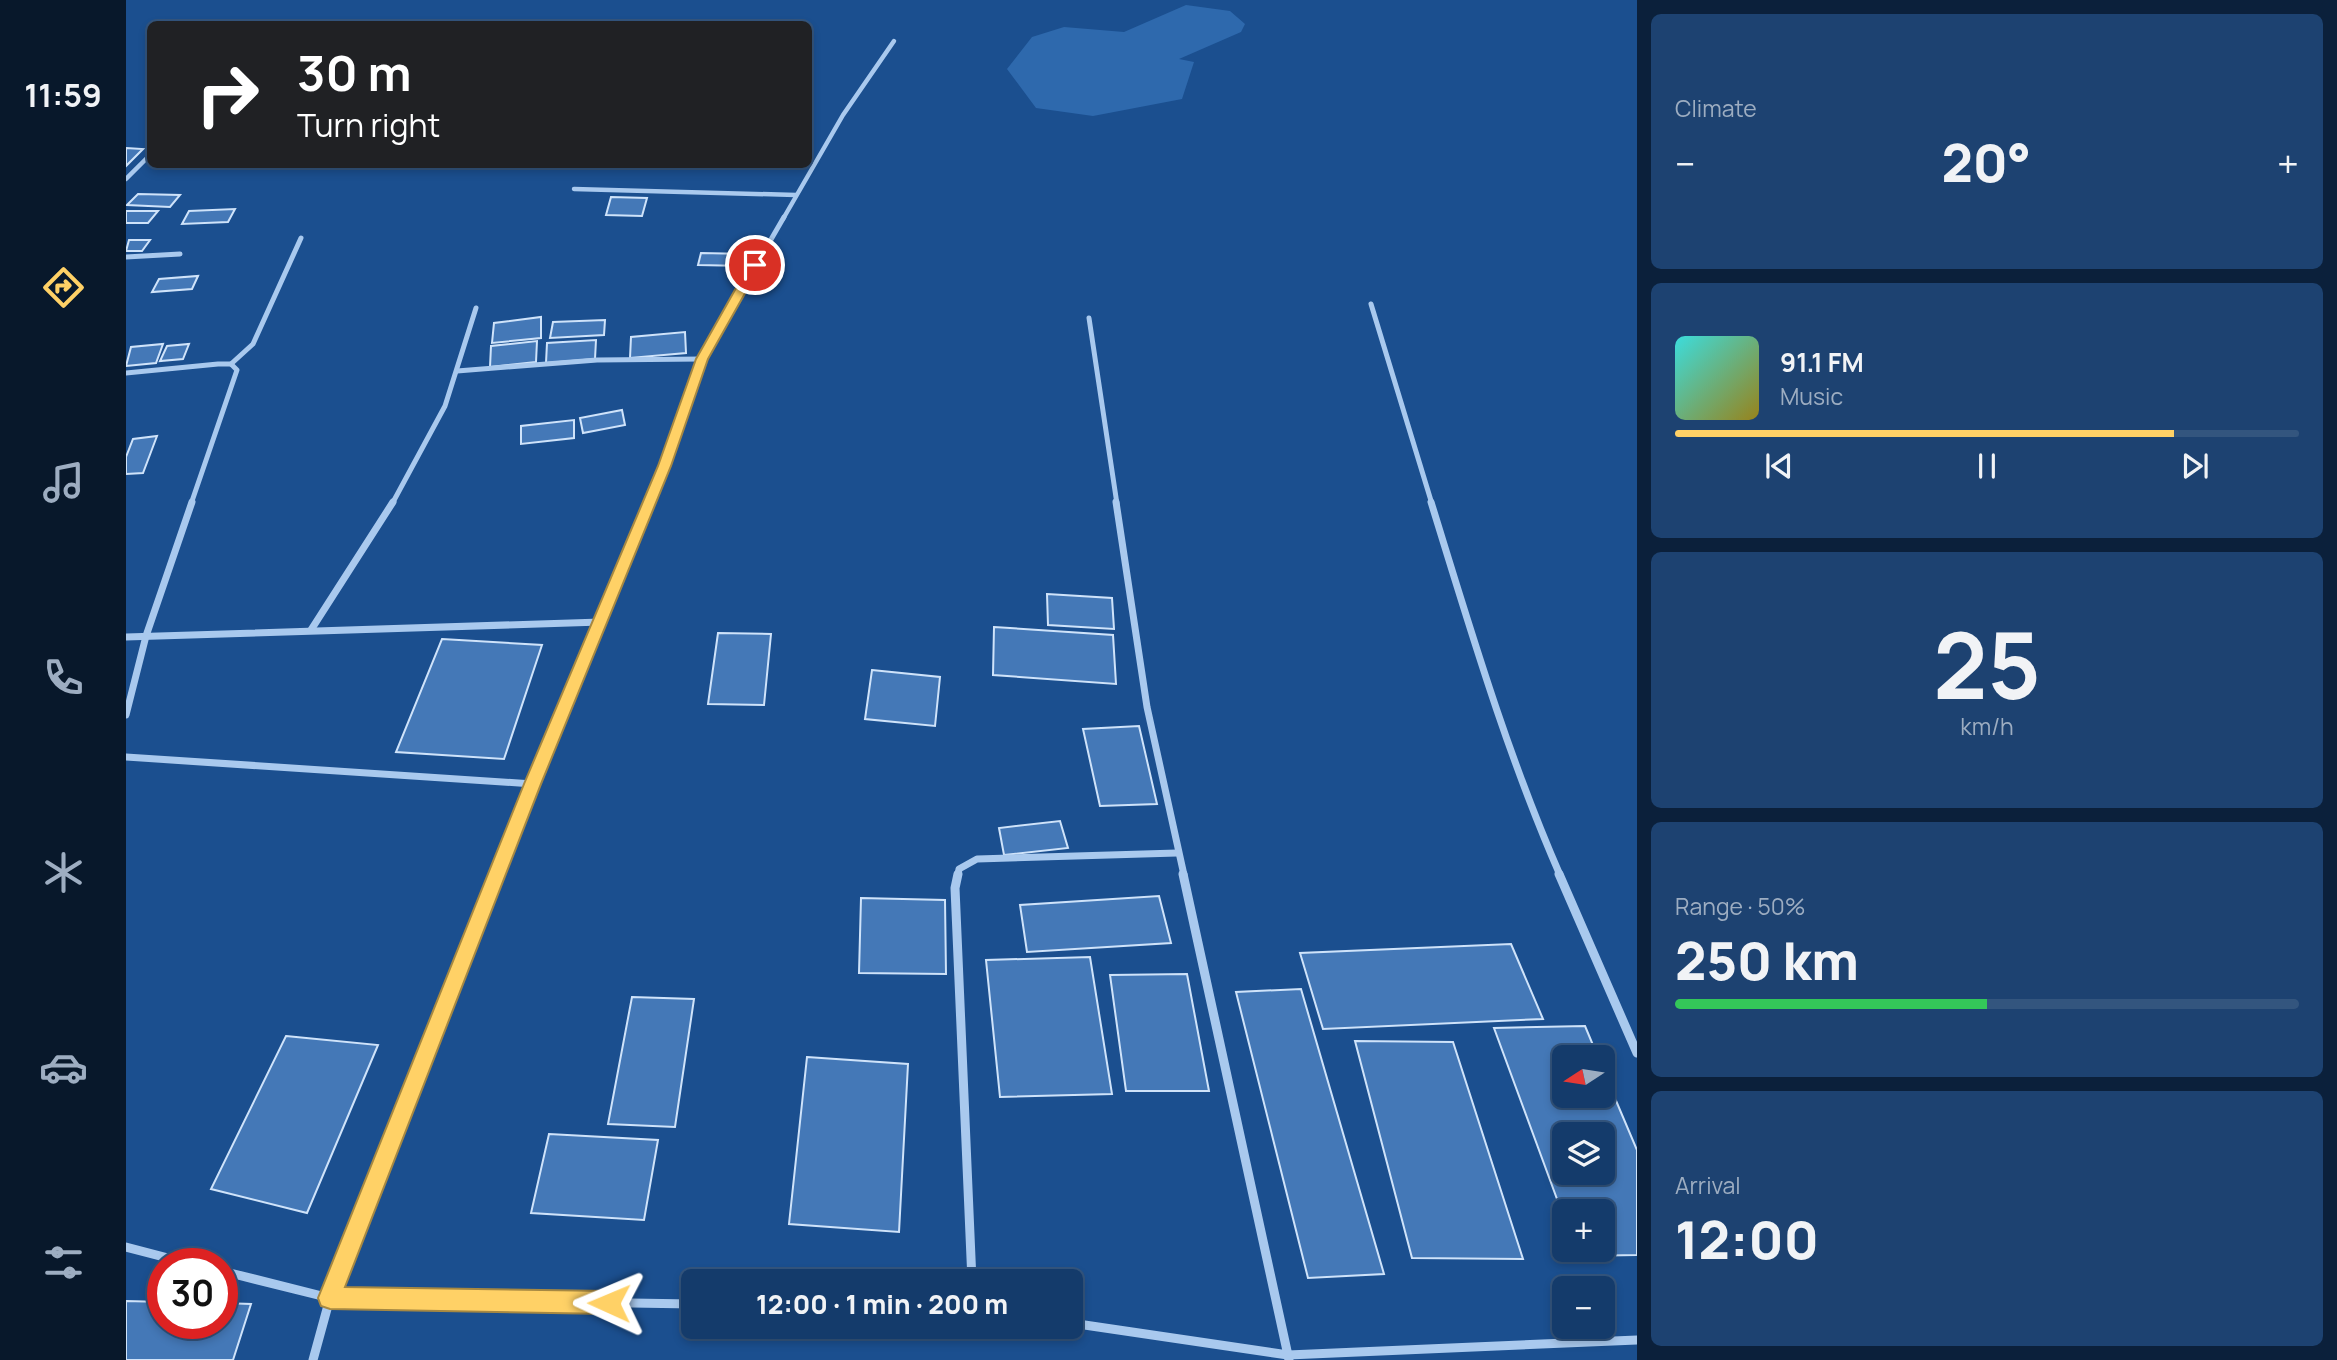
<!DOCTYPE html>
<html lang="en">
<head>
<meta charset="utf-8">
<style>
  :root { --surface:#143b6b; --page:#1d4271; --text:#f1f3f6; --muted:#9dadc1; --line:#33557e; --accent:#ffd166 }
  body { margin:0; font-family:Manrope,sans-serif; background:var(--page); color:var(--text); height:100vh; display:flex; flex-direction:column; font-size:26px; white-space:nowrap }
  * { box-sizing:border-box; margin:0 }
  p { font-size:23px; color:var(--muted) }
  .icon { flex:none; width:38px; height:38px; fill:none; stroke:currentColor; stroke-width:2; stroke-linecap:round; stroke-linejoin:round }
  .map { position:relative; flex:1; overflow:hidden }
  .sheet { display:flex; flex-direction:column; gap:14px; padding:14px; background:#0b203b; width:700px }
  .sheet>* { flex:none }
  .guide { position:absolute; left:21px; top:21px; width:665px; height:147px; border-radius:10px; box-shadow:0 4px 10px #0003,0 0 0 2px var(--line); background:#202124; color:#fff; overflow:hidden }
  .needle { width:46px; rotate:258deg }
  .controls { position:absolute; left:1426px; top:1045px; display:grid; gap:14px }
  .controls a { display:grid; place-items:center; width:63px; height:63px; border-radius:10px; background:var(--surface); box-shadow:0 4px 10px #0003,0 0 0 2px var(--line); font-size:35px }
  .speed { position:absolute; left:21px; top:1248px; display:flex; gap:14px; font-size:35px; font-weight:700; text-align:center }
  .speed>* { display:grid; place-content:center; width:91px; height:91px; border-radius:50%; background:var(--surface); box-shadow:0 4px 10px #0003,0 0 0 2px var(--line); line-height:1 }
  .speed .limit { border:10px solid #d22; background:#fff; color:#111 }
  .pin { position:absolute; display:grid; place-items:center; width:60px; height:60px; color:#fff; margin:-30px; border:4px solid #fff; border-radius:50%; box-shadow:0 2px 7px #0007 }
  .me { position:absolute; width:77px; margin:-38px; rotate:271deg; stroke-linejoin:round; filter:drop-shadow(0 0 5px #0008) }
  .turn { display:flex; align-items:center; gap:24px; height:147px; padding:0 35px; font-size:32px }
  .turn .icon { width:91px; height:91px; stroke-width:2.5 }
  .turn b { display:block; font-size:49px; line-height:60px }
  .big { font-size:52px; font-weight:800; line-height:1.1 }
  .sheet .tile { flex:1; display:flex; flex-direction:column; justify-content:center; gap:10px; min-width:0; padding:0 24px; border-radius:10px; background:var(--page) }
  .sheet .dial { align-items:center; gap:0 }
  .dial b { font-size:91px; line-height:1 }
  .song { display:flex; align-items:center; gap:21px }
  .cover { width:84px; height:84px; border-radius:10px; background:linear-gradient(135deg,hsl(180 70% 55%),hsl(50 70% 35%)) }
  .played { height:7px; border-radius:4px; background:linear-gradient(90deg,var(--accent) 80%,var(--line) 80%) }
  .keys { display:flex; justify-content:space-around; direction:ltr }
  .heat { display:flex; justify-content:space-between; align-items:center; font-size:38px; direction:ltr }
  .charge { height:10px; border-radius:5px; background:linear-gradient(90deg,#34c759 50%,var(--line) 0) }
  .trip { position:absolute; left:555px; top:1269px; width:402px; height:70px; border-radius:10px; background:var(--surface); box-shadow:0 4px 10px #0003,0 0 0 2px var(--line); font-weight:800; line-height:70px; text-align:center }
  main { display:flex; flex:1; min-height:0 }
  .dock { display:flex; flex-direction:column; width:126px; justify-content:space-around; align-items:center; background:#08182b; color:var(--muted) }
  .dock .icon { width:49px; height:49px }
  .dock .on { color:var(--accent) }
  .dock b { font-size:32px; color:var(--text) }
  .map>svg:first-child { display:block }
  .green { fill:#2e69ad }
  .building { fill:#4478b7; stroke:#cfe3fa; stroke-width:2; fill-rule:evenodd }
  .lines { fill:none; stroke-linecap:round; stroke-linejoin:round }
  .street-far3 { stroke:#a9c9ee; stroke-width:4.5 }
  .street-far2 { stroke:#a9c9ee; stroke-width:5 }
  .street-far1 { stroke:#a9c9ee; stroke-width:7 }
  .street { stroke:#a9c9ee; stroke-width:9 }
  .route { fill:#ffd166; stroke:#a68842; stroke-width:2 }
</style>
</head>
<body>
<main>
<nav class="dock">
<b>11:59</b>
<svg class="icon on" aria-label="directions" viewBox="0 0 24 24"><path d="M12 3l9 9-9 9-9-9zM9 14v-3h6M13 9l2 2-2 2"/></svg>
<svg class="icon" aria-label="music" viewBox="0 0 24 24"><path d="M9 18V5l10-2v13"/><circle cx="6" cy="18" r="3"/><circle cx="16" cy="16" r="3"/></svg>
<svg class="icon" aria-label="phone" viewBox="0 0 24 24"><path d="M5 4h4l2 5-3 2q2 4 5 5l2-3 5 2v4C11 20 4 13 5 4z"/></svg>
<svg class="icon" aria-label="climate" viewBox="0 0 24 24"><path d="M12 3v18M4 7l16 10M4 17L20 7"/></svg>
<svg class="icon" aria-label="car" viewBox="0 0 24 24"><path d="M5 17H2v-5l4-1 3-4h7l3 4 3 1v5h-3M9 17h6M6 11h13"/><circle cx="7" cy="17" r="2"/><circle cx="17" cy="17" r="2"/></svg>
<svg class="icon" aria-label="filters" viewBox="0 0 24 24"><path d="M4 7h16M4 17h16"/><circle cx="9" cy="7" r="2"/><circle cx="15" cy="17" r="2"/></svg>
</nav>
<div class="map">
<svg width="1511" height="1360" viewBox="0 0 1511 1360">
  <rect width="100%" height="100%" fill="#1b4f8f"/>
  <!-- green -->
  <polygon class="green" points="1060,5 1104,11 1119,24 1115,32 1053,59 1068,62 1056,99 967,116 910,108 881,69 906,37 938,27 998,32"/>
  <!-- building -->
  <g class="building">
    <polygon points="0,148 17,149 0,166"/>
    <polygon points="12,194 54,195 44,207 1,205"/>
    <polygon points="485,197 521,198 516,216 480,215"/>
    <polygon points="109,209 102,222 56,224 63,211"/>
    <polygon points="0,211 32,211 22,223 0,223"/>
    <polygon points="3,240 24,240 16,251 0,251"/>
    <polygon points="575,253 621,254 619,266 572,265"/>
    <polygon points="72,276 66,289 26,292 33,279"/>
    <polygon points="415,317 415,338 366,343 368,323"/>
    <polygon points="479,320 478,335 424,338 427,322"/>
    <polygon points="559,332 560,353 504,358 505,337"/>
    <polygon points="470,340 469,359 420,363 421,343"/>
    <polygon points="411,341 410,362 364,367 365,346"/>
    <polygon points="37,344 30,363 0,366 5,347"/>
    <polygon points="63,344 57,359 34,361 41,346"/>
    <polygon points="496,410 499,425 457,433 454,418"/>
    <polygon points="448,420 448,438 395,444 395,426"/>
    <polygon points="31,436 17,473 0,474 0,457 7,439"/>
    <polygon points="921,594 986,598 988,629 922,625"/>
    <polygon points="868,627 987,635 990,684 867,675"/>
    <polygon points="592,633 645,634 638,705 582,704"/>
    <polygon points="316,639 416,645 378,759 270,752"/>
    <polygon points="746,670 814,677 809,726 739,719"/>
    <polygon points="1013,726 1031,804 974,806 957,729"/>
    <polygon points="934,821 942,848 878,855 873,828"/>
    <polygon points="1033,896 1045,943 901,952 894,905"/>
    <polygon points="735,898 819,900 820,974 733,973"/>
    <polygon points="1385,944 1417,1019 1197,1029 1174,953"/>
    <polygon points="964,957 986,1094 874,1097 860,960"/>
    <polygon points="1061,974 1083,1091 1000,1091 984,975"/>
    <polygon points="1175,989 1258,1274 1182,1278 1110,992"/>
    <polygon points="506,997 568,999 549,1127 482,1124"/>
    <path d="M 1459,1026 L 1472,1057 L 1438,1057 L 1438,1096 L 1477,1096 L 1477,1070 L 1511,1150 L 1511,1255 L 1453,1256 L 1450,1250 L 1477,1250 L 1477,1211 L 1438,1211 L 1438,1218 L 1368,1028 ZM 1438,1134 L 1477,1134 L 1477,1172 L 1438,1172 Z"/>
    <polygon points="160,1036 252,1045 181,1213 85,1189"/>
    <polygon points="1229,1041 1327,1042 1397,1259 1286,1258"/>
    <polygon points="681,1057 782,1064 773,1232 663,1224"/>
    <polygon points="423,1134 532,1140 518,1220 405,1213"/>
    <polygon points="0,1301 37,1302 37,1323 96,1323 96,1303 125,1304 107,1360 0,1360"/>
  </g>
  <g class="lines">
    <!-- street-far3 -->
    <g class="street-far3">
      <polyline points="0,179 24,155"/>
      <polyline points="448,189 670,195"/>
      <polyline points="657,219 717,115 768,41"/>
    </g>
    <!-- street-far2 -->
    <g class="street-far2">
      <polyline points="0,257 54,254"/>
      <polyline points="1245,304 1306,504"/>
      <polyline points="963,318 991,504"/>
      <polyline points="105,364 127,344 175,238"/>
      <polyline points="331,371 471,360 576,359"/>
      <polyline points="0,373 92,364 105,364 111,370 65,504"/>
      <polyline points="266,504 319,406 350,308"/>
      <polyline points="523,504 576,359 658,217"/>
    </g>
    <!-- street-far1 -->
    <g class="street-far1">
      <polyline points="990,502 1021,707 1058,875"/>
      <path d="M 1305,502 C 1344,628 1381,754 1434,875"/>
      <polyline points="185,630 267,502"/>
      <polyline points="0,637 475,622"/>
      <polyline points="0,715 20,636 66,502"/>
      <polyline points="0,757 407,784"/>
      <polyline points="371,875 524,502"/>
      <polyline points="832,875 833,869 851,859 1051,853"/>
    </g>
    <!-- street -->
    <g class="street">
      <polyline points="832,874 829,888 846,1281"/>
      <polyline points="1057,874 1163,1360"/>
      <polyline points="1433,874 1511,1053"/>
      <polyline points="0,1247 65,1264"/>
      <polyline points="96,1271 204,1298 567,1304"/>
      <polyline points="945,1323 1162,1355 1511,1340"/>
      <polyline points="187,1360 204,1298 372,874"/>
    </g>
  </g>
  <!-- route -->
  <polygon class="route" points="629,261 635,265 582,359 545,466 415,784 219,1287 483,1291 491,1294 495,1303 491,1311 483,1314 204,1309 195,1306 192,1298 398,784 532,466 570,359 623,265"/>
</svg>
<div class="controls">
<a><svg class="needle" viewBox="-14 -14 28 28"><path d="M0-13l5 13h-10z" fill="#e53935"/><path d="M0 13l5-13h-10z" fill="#9dadc1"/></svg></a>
<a><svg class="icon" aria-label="layers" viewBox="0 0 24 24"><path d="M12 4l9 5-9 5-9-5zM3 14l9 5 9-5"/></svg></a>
<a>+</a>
<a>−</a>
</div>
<div class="speed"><div class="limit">30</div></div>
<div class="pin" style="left:629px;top:265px;background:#d93025"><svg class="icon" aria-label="arrive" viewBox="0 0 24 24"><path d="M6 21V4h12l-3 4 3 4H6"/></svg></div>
<svg class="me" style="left:483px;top:1303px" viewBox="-20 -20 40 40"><path d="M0-17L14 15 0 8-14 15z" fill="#ffd166" stroke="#fff" stroke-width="4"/></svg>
<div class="trip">12:00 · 1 min · 200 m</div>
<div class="guide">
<div class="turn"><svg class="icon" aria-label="right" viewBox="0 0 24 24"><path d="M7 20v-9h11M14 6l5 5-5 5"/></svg><div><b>30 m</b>Turn right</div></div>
</div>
</div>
<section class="sheet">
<div class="tile"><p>Climate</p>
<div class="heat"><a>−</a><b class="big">20°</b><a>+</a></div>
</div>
<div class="tile">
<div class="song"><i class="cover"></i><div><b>91.1 FM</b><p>Music</p></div></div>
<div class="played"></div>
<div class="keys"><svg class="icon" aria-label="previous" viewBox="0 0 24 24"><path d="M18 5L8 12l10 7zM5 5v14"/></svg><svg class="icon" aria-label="pause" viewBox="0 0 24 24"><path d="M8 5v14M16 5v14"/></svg><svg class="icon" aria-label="next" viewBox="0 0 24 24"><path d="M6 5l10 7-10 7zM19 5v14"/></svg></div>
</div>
<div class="tile dial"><b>25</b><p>km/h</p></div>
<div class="tile"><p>Range · 50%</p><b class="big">250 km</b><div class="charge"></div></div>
<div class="tile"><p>Arrival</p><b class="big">12:00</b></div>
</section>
</main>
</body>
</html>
